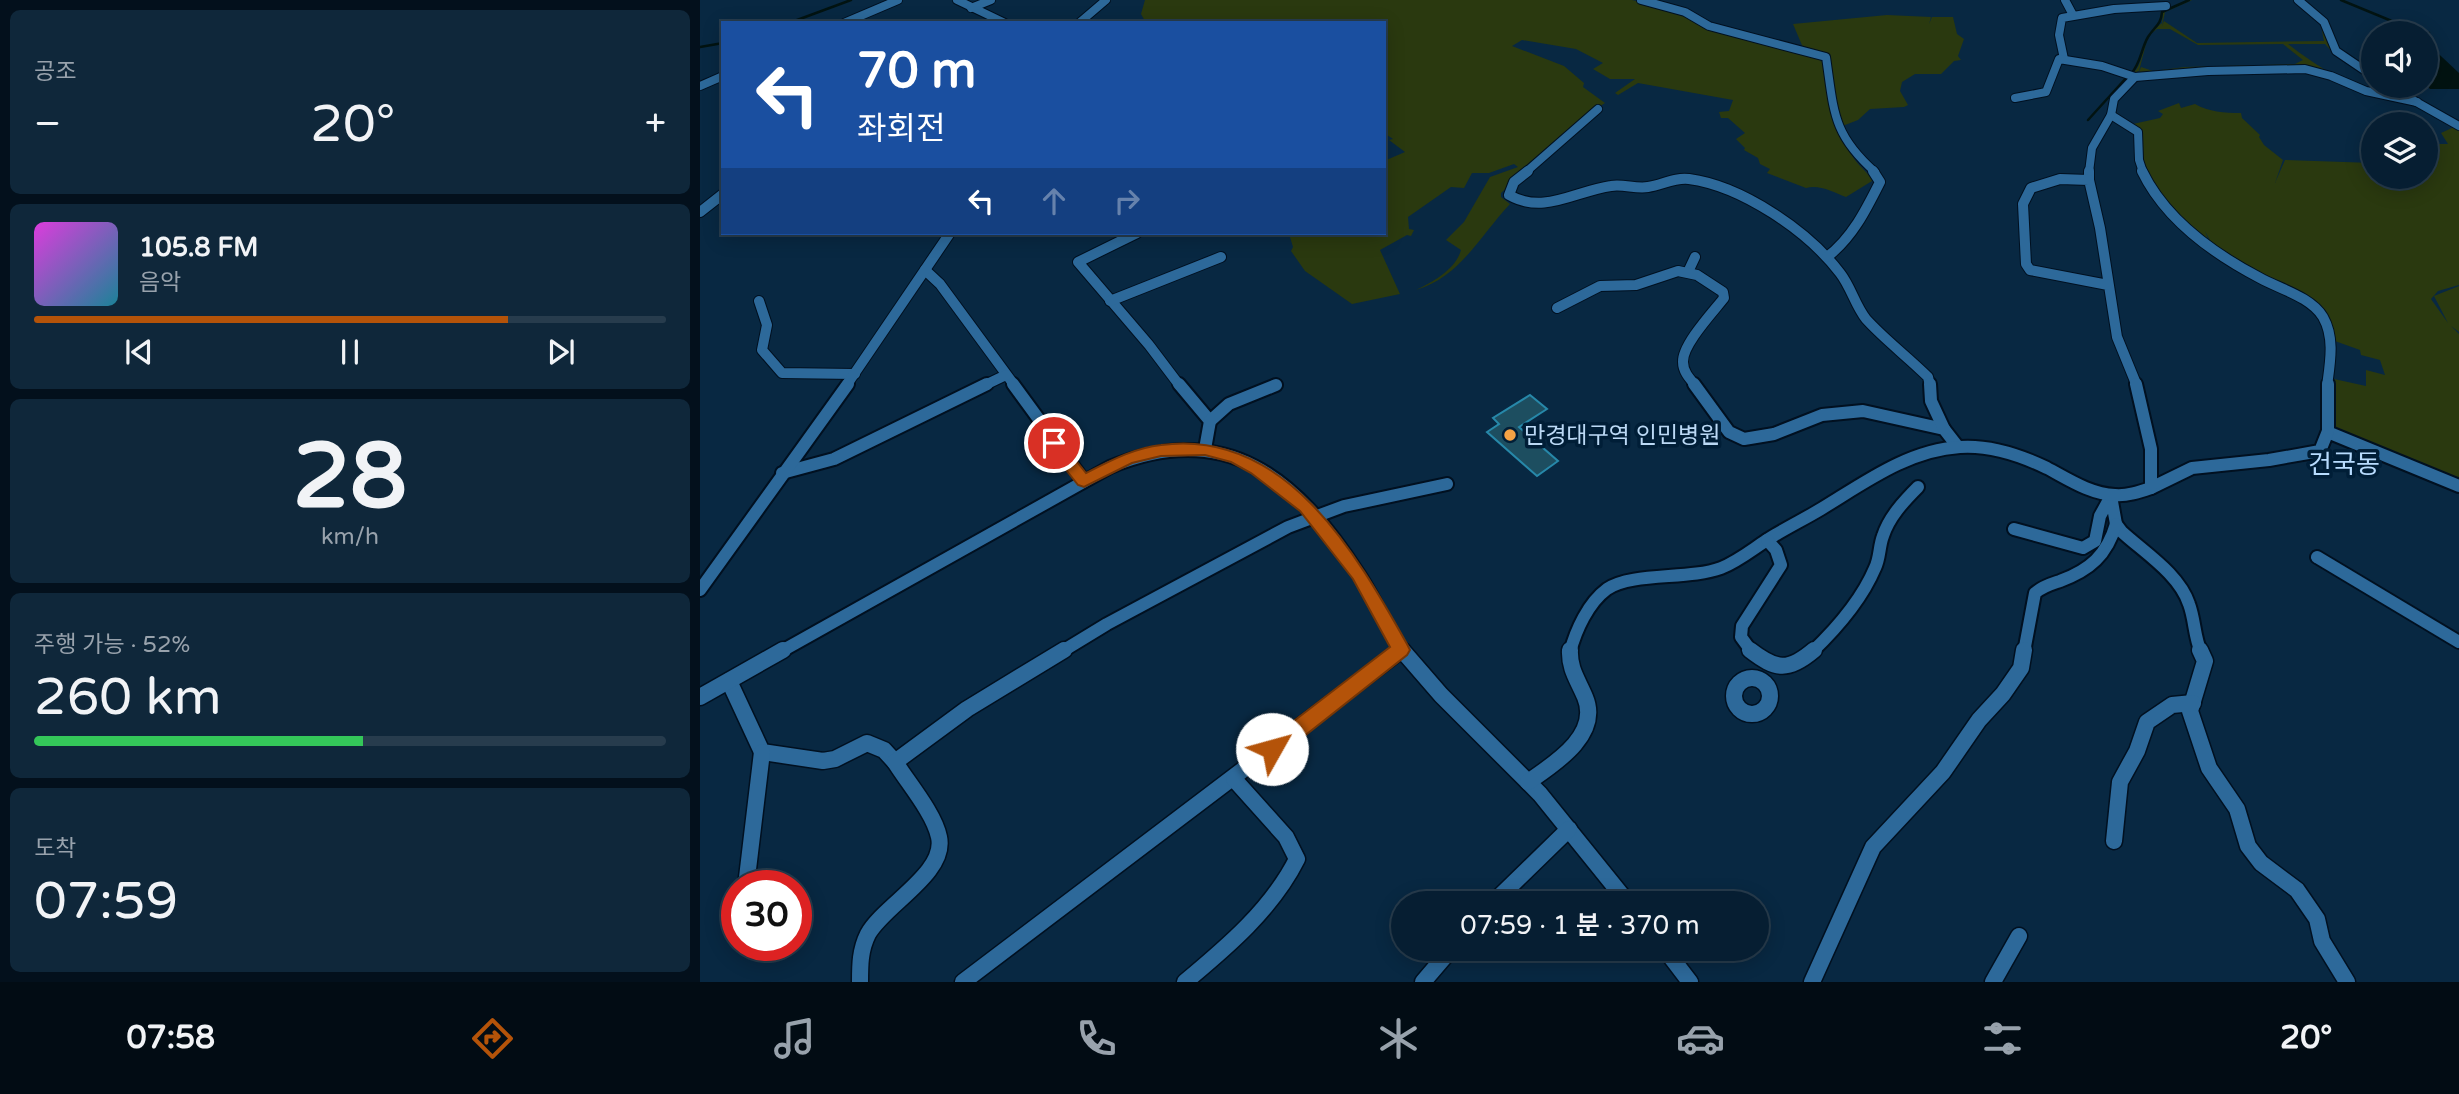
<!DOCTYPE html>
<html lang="ko">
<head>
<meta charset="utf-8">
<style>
  :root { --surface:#061e32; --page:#0f273a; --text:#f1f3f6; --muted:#98a2ac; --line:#273c4d; --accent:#b45309 }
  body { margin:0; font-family:"Varela Round","Noto Sans KR",sans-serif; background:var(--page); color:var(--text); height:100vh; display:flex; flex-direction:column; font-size:26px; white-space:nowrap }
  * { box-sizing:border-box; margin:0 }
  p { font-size:23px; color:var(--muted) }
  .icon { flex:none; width:38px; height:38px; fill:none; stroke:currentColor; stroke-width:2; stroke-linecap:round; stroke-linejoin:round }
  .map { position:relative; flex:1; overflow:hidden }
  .side { display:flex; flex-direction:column; gap:10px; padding:10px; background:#03101c; width:700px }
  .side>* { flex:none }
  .hud { position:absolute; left:21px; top:21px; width:665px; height:214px; border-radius:0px; box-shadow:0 4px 18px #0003,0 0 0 2px var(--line); background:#1a4fa0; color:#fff; overflow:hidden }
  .controls { position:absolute; left:1661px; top:21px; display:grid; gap:14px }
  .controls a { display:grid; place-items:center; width:77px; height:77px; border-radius:50%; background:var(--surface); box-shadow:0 4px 18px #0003,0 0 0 2px var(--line); font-size:35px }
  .speed { position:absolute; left:21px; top:870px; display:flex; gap:14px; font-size:35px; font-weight:700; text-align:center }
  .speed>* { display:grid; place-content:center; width:91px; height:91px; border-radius:50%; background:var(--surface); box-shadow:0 4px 18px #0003,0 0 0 2px var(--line); line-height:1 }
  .speed .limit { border:10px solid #d22; background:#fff; color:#111 }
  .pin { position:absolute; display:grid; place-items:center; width:60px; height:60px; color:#fff; margin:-30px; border:4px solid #fff; border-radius:50%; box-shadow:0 2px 7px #0007 }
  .me { position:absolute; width:77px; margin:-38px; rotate:52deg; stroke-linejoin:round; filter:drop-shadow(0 0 5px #0008) }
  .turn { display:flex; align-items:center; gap:24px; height:147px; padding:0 21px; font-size:32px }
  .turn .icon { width:91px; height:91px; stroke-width:2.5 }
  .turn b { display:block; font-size:49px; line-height:60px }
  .lanes { display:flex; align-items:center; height:66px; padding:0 21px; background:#0003; justify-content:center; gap:35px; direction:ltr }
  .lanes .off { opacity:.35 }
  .big { font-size:52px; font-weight:600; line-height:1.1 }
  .side .card { flex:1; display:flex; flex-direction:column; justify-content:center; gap:10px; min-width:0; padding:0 24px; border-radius:10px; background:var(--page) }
  .side .dial { align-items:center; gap:0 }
  .dial b { font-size:91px; line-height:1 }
  .song { display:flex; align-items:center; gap:21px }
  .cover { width:84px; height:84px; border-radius:10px; background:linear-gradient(135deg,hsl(300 70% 55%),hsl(190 70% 35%)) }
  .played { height:7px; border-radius:4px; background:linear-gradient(90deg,var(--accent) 75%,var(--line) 75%) }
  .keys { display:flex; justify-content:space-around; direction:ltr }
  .heat { display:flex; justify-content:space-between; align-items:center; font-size:38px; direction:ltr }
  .charge { height:10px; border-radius:5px; background:linear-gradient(90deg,#34c759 52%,var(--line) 0) }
  .trip { position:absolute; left:691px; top:891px; width:378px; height:70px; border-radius:35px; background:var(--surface); box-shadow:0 4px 18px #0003,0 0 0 2px var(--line); font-weight:600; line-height:70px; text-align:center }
  .tabs { display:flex; height:112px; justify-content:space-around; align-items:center; background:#020c14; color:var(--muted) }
  .tabs .icon { width:49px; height:49px }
  .tabs .active { color:var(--accent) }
  .tabs b { font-size:32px; color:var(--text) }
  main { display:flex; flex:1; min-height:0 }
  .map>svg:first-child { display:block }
  .green { fill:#2a390f }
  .water { fill:#021311 }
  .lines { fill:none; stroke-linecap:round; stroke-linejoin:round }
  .stream { stroke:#021311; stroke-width:2.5 }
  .building { fill:#1d4e60; stroke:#2788a9; stroke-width:2 }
  .minor-far3-casing { stroke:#011020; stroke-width:10 }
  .minor-far2-casing { stroke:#011020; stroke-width:12 }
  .minor-far1-casing { stroke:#011020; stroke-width:16 }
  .minor-casing { stroke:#011020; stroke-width:19 }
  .minor-far3 { stroke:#2d699a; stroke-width:8 }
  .minor-far2 { stroke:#2d699a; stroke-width:10 }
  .minor-far1 { stroke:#2d699a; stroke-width:12 }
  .minor { stroke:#2d699a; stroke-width:16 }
  .route { fill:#b45309; stroke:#753606; stroke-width:2 }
  .poi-dot { fill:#f5a345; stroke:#001e37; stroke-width:2.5 }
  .labels { text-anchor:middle; stroke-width:7; stroke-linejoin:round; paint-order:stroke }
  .poi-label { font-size:23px; fill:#bbd9f5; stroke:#001e37; text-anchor:start }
  .quarter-label { font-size:26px; fill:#b8dcfe; stroke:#001e37 }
</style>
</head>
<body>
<main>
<section class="side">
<div class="card"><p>공조</p>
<div class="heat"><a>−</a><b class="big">20°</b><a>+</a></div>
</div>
<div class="card">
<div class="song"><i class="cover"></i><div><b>105.8 FM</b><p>음악</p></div></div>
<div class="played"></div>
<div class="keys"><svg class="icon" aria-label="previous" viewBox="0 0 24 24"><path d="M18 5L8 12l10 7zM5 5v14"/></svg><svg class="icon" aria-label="pause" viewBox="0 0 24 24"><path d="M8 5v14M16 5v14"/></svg><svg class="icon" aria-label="next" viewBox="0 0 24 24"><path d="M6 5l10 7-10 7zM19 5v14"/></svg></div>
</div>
<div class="card dial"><b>28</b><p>km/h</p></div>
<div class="card"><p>주행 가능 · 52%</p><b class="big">260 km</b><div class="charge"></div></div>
<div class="card"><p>도착</p><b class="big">07:59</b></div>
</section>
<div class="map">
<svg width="1759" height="982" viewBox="0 0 1759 982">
  <rect width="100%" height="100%" fill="#082842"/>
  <!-- green -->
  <g class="green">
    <path d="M 445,0 L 932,0 L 979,11 L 1002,26 L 1124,59 L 1120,61 L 1126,62 C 1124,98 1134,131 1155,160 C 1161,168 1168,172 1172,181 L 1146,197 C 1133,192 1119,184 1106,188 L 1067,173 L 1070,169 L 1060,164 L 1058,158 L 1044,150 L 1045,148 L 1036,139 L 1045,133 L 1028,118 L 1021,118 L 1019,112 L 1029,111 L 1033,100 L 938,83 L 918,95 L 915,93 L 935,79 L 910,79 L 893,69 L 903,63 L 876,49 L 822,40 L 812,46 L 864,66 L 884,83 L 883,87 L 905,103 L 888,114 L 801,193 L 801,197 L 810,204 C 780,236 760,277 716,290 C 733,282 756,269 761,250 L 746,240 L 764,222 L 790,177 L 818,167 L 814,164 L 789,173 L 772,173 L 764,188 L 751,187 L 708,217 L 709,229 L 714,230 L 711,236 L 707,235 L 680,250 L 700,294 L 652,304 L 605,271 L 591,251 L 593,247 L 590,237 L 598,233 L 684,233 L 684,161 L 705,152 L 689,140 L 693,139 L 684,133 L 684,23 L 446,23 L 441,14 Z"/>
    <path d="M 1490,0 L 1492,0 L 1465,12 L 1462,26 L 1464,21 L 1497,43 L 1624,41 L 1621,25 L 1593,0 L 1596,0 L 1622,22 L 1633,50 L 1673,80 L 1635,55 L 1625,44 L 1588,44 C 1615,65 1657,93 1692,93 L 1682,86 L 1685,86 L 1701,97 L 1699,99 C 1665,90 1634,71 1599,66 L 1438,75 L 1441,67 L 1453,71 L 1485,67 L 1595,64 L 1603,60 L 1583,44 L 1498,45 L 1470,29 L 1457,29 L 1448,36 L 1439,71 L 1432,74 C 1448,61 1435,43 1462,23 L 1463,12 Z"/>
    <polygon points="1187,15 1231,17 1229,24 1232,17 1253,17 1257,34 1264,39 1258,56 1261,60 1254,61 1241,74 1215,74 1202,82 1200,91 1208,105 1204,107 1170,109 1158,120 1140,127 1129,62 1104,50 1093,24"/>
    <path d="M 1479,103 L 1481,108 L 1495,104 C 1509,112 1524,113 1541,113 L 1542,118 L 1560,135 L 1559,137 L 1564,145 L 1583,160 L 1575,183 L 1585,160 L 1673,163 L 1673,177 L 1726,177 L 1726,158 L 1736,157 L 1726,153 L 1726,144 L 1748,144 L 1741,133 L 1754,127 L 1759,129 L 1759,285 L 1738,291 L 1731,299 L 1748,323 L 1734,296 L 1759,286 L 1759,332 L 1751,326 L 1759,334 L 1759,481 L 1722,469 L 1632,431 L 1629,404 L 1634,379 L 1666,386 L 1666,370 L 1685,375 L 1680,360 L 1661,355 L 1660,350 L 1632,340 C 1630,331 1629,321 1625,314 C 1613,297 1538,266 1515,250 L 1505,231 L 1512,249 L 1479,218 L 1446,176 L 1440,151 L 1441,133 L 1433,124 L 1460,118 L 1463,114 L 1458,111 Z"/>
  </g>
  <!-- water -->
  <polygon class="water" points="1726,42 1759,73 1759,89 1730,89 1726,85"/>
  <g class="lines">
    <!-- stream -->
    <g class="stream">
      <polyline points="1641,0 1716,31 1729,33"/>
      <polyline points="89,23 151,0"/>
      <polyline points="0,47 23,43"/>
      <path d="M 1431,74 C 1441,63 1441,49 1448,37 C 1455,26 1461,25 1462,12 L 1489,0"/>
      <polyline points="1388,120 1427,77"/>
    </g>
  </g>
  <!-- building -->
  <polygon class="building" points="830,395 847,409 819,427 858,461 837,476 787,432 799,424 793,418"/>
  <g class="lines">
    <defs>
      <g id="minor-far3">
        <polyline points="257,0 305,23"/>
        <path d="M 941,0 L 985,12 L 1009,26 L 1126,57 C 1134,111 1132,134 1175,172"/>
        <polyline points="1365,0 1373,15"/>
        <polyline points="1598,0 1624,22 1636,51 1673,76"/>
        <polyline points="271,8 291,0"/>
        <polyline points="144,23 198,0"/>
        <polyline points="379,23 406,0"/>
        <polyline points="1364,59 1359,35 1362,18 1414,9 1466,6"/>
        <polyline points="0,86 23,76"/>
        <polyline points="1688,86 1759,126"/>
        <polyline points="1315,98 1346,92 1359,59 1402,66 1435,77"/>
        <polyline points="1411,115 1438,132 1439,160 1443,172"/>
        <polyline points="826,172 898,109"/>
        <polyline points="1389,172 1392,148 1411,115 1414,99 1435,77 1508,71 1605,69 1631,76 1666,91 1717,102"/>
      </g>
      <g id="minor-far2">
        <path d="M 828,171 L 814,182 L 809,195 C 844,215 875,191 911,186 C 923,184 936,189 948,187 C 962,185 975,177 989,179 C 1042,186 1108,231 1140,273 C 1151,287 1155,305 1166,319 C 1185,340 1208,357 1228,377 L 1230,386"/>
        <polyline points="1389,171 1389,180"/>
        <path d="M 1442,171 C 1465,219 1514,254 1560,278 C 1580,289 1611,297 1623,317 C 1635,338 1630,363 1627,386"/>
        <polyline points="0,212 23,194"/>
        <polyline points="437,233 378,262 449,345 480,386"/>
        <path d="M 1127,257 C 1152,238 1166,210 1180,182 L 1173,171"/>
        <polyline points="225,270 240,284 315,386"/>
        <polyline points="988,272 995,257"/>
        <polyline points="1408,285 1330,270 1326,264 1323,204 1331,188 1360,179 1389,180 1400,228 1417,337 1437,386"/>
        <polyline points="59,301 67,325 62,350 82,373 155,374"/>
        <polyline points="410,301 521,257"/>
        <path d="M 857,308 L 900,286 L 936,285 L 978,271 L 997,275 L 1023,292 L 1024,298 C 1013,312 982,345 983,362 C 983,372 990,379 996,386"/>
        <polyline points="146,386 250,233"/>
        <polyline points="283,386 306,375"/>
        <polyline points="573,386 576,385"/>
      </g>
      <g id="minor-far1">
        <polyline points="313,384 384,481"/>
        <polyline points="479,384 510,421 505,449"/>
        <polyline points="994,384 1029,432 1044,439 1074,434 1122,415 1163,411 1244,429 1258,447"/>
        <polyline points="1230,384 1231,401 1244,429"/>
        <polyline points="510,421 529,404 576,385"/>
        <polyline points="1630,433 1759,486"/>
        <polyline points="82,473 134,459 287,384"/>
        <polyline points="1451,488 1492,468 1569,460 1620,451 1628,431 1628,384"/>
        <path d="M 1314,529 L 1383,548 L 1395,541 L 1400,516 L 1411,496 L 1416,524 L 1422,532 C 1445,553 1479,574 1489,604 C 1495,620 1494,636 1501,652"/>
        <polyline points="1617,557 1759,642"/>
        <polyline points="0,590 148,384"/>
        <path d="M 80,652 L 410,467 C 526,419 596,477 658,573 C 675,598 686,627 703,652"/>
        <polyline points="361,652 407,624 588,527 644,506 747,484"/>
        <polyline points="698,652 701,650"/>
        <path d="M 870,652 C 876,630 888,603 907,589 C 932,572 989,580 1021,568 C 1041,560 1056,546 1075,535 C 1090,526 1106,518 1121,509 C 1164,483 1208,450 1260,447 C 1289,445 1320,455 1347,468 C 1368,479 1390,494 1415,495 C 1427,496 1439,492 1451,488 L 1451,449 L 1436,384"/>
        <polyline points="1052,652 1041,637 1042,626 1081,565 1076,550 1067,540"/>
        <path d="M 1112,652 C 1136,629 1162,599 1175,568 C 1180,558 1179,546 1183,536 C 1189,517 1204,501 1218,487"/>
        <path d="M 1324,652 L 1335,593 C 1343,586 1351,584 1360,581 C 1390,570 1407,555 1416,524"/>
      </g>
      <g id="minor">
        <polyline points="702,650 741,695 840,794 928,903"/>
        <path d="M 1050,650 C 1076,670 1088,672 1114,650"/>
        <polyline points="1500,650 1505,661 1490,711 1509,768 1537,809 1548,846 1561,863 1597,890 1617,919 1622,941 1647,982"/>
        <circle cx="1052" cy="696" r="18"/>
        <polyline points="29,681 62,752 123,761 135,759 167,743 184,750 195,762"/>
        <polyline points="0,697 83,650"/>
        <path d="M 828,782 C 854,764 901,735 885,697 C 878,680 869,669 870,650"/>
        <polyline points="1414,841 1420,782 1437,751 1447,722 1472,705 1493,703"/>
        <polyline points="46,886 62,752"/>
        <polyline points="793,903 869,829"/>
        <polyline points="964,948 990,982"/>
        <path d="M 160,982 C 160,965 160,950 168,934 C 184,905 247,873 239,837 C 234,813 208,783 195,762 L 267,709 L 364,650"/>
        <polyline points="263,982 701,650"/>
        <path d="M 485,982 C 527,947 572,909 597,859 L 586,837 L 534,779"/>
        <polyline points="723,982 752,948"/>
        <polyline points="1112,982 1173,847 1243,772 1279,720 1303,694 1321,668 1324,650"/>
        <polyline points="1293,982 1319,936"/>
      </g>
    </defs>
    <!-- minor-far3 casing -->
    <use href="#minor-far3" class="minor-far3-casing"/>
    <!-- minor-far2 casing -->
    <use href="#minor-far2" class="minor-far2-casing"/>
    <!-- minor-far1 casing -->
    <use href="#minor-far1" class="minor-far1-casing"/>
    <!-- minor casing -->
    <use href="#minor" class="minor-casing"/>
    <!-- minor-far3 -->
    <use href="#minor-far3" class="minor-far3"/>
    <!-- minor-far2 -->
    <use href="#minor-far2" class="minor-far2"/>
    <!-- minor-far1 -->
    <use href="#minor-far1" class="minor-far1"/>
    <!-- minor -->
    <use href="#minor" class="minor"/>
  </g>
  <!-- route -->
  <path class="route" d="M 354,437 L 359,439 L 386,473 C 410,461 434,448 461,445 C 585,428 656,553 707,644 L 710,650 L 707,655 L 579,756 L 572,758 L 565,756 L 562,749 L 565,743 L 690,647 L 653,579 L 600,511 L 551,473 L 531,462 L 505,455 L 461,456 L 432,463 L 384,487 L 378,485 L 348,447 L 346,443 Z"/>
  <!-- markers -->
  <circle class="poi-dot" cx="810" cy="435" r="7"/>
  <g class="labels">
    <!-- poi labels -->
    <g class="poi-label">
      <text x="824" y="443">만경대구역 인민병원</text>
    </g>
    <!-- quarter labels -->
    <g class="quarter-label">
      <text x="1644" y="473">건국동</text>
    </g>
  </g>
</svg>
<div class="controls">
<a><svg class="icon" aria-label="sound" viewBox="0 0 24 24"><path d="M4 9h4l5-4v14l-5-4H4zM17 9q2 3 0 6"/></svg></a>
<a><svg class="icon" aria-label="layers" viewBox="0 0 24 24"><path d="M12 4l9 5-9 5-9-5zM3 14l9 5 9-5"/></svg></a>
</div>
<div class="speed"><div class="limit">30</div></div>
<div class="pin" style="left:354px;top:443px;background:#d93025"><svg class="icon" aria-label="arrive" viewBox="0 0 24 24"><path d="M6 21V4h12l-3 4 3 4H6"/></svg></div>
<svg class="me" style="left:572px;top:749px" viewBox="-20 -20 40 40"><circle r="19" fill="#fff"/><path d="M0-13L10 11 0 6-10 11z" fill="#b45309"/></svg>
<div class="trip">07:59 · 1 분 · 370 m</div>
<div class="hud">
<div class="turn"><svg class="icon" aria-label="left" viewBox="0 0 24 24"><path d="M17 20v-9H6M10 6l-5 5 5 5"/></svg><div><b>70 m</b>좌회전</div></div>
<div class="lanes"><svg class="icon" aria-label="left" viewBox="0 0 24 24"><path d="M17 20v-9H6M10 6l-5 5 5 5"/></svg><svg class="icon off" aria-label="ahead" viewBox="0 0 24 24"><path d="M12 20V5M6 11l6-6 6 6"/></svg><svg class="icon off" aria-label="right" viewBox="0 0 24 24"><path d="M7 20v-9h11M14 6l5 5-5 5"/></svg></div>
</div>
</div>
</main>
<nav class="tabs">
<b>07:58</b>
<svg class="icon active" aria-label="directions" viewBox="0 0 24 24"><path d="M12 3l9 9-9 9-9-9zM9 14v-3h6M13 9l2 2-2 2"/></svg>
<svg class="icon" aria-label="music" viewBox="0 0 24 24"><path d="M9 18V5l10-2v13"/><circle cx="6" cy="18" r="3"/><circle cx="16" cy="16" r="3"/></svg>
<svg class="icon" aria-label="phone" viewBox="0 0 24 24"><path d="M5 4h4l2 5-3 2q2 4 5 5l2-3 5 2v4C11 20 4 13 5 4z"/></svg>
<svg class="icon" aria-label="climate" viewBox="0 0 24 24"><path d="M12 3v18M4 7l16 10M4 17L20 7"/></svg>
<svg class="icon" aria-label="car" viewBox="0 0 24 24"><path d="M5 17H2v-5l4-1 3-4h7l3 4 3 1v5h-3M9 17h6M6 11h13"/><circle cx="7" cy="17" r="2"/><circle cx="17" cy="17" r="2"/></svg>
<svg class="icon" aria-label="filters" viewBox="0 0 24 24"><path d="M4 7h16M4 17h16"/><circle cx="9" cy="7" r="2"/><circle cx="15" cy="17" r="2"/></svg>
<b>20°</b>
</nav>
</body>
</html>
